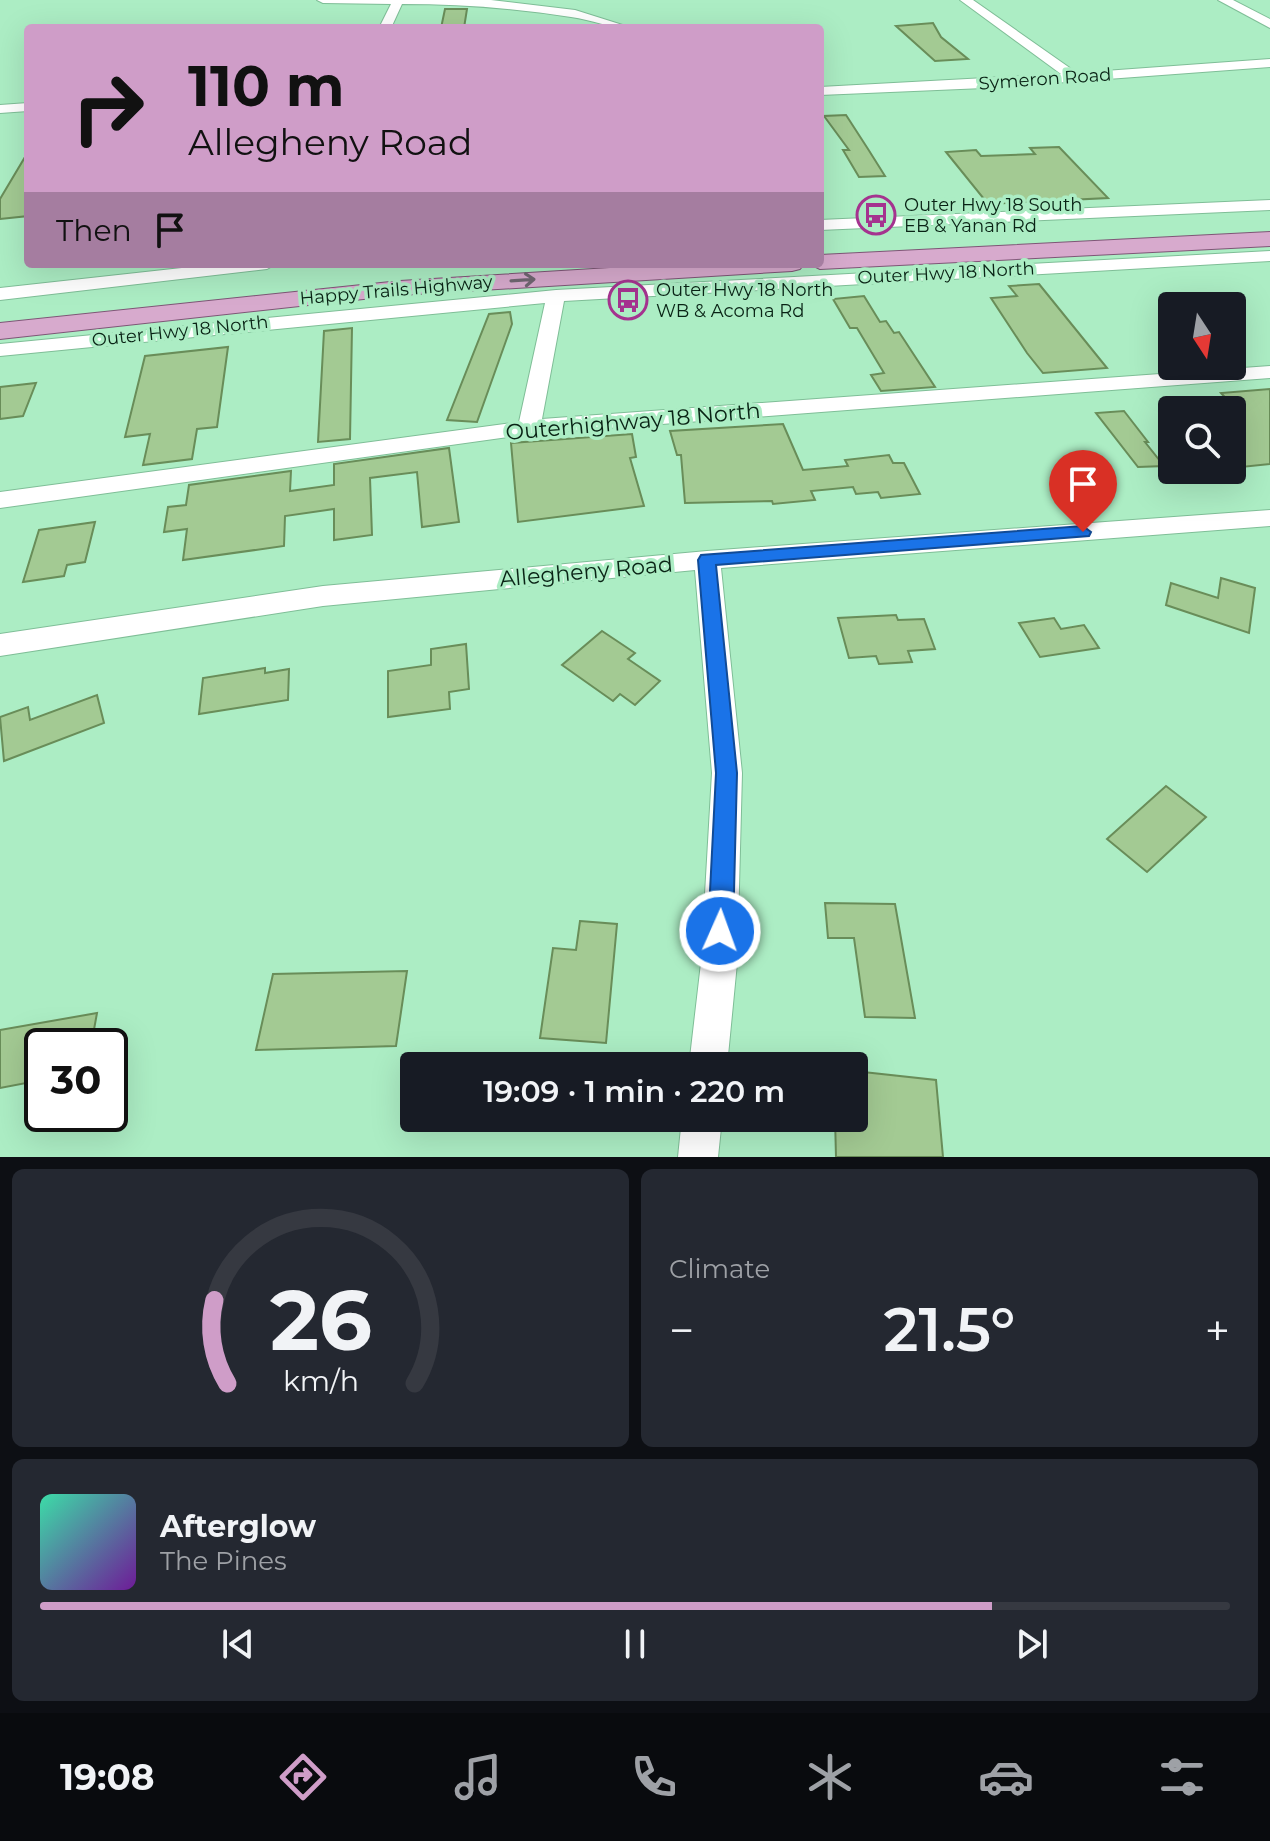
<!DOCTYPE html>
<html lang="en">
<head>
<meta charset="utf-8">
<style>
  :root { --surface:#171b24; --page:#242831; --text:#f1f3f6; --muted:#9ea1a6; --line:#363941; --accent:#cf9dc8 }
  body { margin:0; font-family:Montserrat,sans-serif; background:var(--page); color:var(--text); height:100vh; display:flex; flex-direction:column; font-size:30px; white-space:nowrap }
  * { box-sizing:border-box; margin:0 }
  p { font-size:26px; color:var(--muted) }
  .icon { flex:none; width:44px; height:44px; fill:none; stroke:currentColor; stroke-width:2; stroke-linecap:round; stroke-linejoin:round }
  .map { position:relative; height:1157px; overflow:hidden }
  .side { display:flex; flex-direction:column; gap:12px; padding:12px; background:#0d0f14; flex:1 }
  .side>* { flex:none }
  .guide { position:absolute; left:24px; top:24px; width:800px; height:244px; border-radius:8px; box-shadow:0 8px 32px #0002; background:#cf9dc8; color:#111; overflow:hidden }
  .needle { width:52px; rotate:168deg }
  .fabs { position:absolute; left:1158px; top:292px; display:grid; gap:16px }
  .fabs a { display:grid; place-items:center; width:88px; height:88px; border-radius:8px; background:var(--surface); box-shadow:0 8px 32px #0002; font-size:40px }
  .speed { position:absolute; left:24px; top:1028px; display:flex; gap:16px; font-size:40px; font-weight:700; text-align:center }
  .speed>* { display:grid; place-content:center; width:104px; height:104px; border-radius:50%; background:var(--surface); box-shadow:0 8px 32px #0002; line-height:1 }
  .speed .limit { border:4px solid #111; border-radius:12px; background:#fff; color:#111 }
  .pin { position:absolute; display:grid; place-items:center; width:68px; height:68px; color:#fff; margin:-82px -34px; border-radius:50% 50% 50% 0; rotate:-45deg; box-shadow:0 0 8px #0007 }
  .pin .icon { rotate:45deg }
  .me { position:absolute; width:88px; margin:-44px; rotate:2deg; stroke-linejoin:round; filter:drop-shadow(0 0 6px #0008) }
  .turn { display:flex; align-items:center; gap:28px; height:168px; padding:0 32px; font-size:36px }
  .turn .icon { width:104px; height:104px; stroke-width:2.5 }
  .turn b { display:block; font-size:56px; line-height:68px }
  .then { display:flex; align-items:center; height:76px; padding:0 32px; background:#0003; gap:16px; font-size:30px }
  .big { font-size:60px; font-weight:600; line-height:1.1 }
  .side .tile { flex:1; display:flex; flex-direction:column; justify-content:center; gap:12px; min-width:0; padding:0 28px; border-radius:12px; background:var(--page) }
  .side .dial { align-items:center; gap:0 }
  .dial svg { height:208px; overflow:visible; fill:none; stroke:var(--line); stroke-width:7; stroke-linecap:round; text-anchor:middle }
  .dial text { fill:var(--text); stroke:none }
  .song { display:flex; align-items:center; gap:24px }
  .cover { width:96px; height:96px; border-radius:12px; background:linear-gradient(135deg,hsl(160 70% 55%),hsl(280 70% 35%)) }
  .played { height:8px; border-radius:4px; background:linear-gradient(90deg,var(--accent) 80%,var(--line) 80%) }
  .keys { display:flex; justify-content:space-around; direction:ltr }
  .heat { display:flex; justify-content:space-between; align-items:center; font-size:44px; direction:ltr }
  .side .tiles { flex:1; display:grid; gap:12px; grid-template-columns:1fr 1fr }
  .tile:last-child { grid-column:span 2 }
  .trip { position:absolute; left:400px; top:1052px; width:468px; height:80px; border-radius:8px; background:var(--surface); box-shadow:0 8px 32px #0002; font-weight:600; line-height:80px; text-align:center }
  .dock { display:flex; height:128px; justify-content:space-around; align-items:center; background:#090b0e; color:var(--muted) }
  .dock .icon { width:56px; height:56px }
  .dock .on { color:var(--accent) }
  .dock b { font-size:36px; color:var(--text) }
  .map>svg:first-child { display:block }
  .building { fill:#a3ca93; stroke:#698d59; stroke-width:2 }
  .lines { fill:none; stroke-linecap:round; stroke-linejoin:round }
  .minor-casing { stroke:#7fbe97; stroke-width:2 }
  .major-casing { stroke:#7e5676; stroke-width:2 }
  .minor { fill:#fff; fill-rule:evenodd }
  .major { fill:#d7aacd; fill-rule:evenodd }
  .oneway { stroke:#706671 }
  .route { fill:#1a73e8; stroke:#114b97; stroke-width:2 }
  .labels { text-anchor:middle; stroke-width:7; stroke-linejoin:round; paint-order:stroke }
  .far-street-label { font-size:18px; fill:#092315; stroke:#acedc4 }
  .far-poi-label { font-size:18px; fill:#092315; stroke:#acedc4; text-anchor:start }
  .street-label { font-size:22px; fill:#092315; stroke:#acedc4 }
</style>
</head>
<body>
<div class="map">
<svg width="1270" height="1157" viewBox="0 0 1270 1157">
  <rect width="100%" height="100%" fill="#acedc4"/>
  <!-- building -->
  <g class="building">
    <polygon points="445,9 467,9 464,28 441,28"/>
    <polygon points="933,23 941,37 968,59 935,61 896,26"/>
    <polygon points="846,115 868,149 885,176 859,177 843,150 849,150 824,116"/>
    <polygon points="1059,147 1108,198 988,204 946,152 976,150 981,156 1035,154 1030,148"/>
    <polygon points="28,152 28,216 0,219 0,199"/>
    <polygon points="1039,284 1107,368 1043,373 1027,353 991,298 1017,296 1009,286"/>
    <polygon points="864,296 880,322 886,321 894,333 899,332 935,387 881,391 871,375 884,373 857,328 850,328 833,299"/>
    <polygon points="510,312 512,324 477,422 447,420 489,314"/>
    <polygon points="352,328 350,439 318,442 324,331"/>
    <polygon points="228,347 217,427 197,429 192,459 143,465 150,434 125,437 145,356"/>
    <polygon points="36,383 23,416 0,419 0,387"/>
    <polygon points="1270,389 1270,464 1232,468 1232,405 1221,393"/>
    <polygon points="1124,411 1148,442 1145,442 1164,466 1138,467 1096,413"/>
    <polygon points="783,424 803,470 848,466 845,460 889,455 893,463 904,463 920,494 881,498 878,492 856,494 853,487 811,491 815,500 773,504 772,501 685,503 681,455 677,455 670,431"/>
    <polygon points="632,434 636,457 630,458 644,506 518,522 511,443"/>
    <polygon points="449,448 459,522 422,527 417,472 370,478 372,535 334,540 334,509 285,516 284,546 183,560 187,529 164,532 168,507 186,505 189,485 291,471 290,491 334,485 334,464"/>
    <polygon points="95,522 85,562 67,565 64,576 23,582 39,530"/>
    <polygon points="1221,578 1255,588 1249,633 1166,605 1171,583 1218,598"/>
    <polygon points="896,615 898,620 924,619 935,649 908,651 912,662 879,664 876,656 849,658 838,618"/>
    <polygon points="1054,618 1061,629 1084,625 1099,648 1040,657 1019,623"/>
    <polygon points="602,631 635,653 628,659 660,681 635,705 620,694 613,701 562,665"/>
    <polygon points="466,644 469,689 449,692 450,709 388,717 388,671 431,665 431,649"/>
    <polygon points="265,668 265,673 289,669 288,700 199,714 203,678"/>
    <polygon points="97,695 104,723 4,761 0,717 28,707 30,720"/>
    <polygon points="1166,786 1206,817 1147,872 1107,839"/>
    <polygon points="825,903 895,904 915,1018 865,1017 854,938 828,938"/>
    <polygon points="580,921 617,924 606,1043 540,1038 553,948 576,950"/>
    <polygon points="407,971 396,1046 256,1050 273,974"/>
    <polygon points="97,1013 91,1046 42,1046 42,1080 0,1088 0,1030"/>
    <polygon points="854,1071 936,1080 943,1157 836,1157 835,1118 854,1118"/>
  </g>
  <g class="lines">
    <defs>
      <g id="minor">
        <path d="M 317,0 L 491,0 L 575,10 L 632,28 C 610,28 592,20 571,17 C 515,8 459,4 402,4 L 391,28 L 379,28 L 391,4 L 323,3 Z"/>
        <polygon points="960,0 973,0 1077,73 1270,59 1270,67 984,88 820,95 820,87 1061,74"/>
        <polygon points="1218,0 1233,0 1270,19 1270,28"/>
        <polygon points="28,103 28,111 0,113 0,105"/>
        <polygon points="1270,200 1270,210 820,230 820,220"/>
        <polygon points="1270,251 1270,261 564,301 542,419 1270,366 1270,378 529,434 0,508 0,492 519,422 545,303 0,356 0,344 556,290"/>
        <polygon points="218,264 276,264 267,269 0,300 0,288"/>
        <polygon points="1270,510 1270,526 721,568 742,773 737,963 727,1066 689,1066 701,963 712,773 695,570 323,606 0,656 0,634 323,586 707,551"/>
        <polygon points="682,1118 722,1118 718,1157 678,1157"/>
      </g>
      <g id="major">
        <polygon points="1270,232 1270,246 820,269 810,264 820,264 820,255"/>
        <polygon points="675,264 804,264 800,269 792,271 400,295 0,339 0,323 400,281"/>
      </g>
    </defs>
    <!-- minor casing -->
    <use href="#minor" class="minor-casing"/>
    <!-- major casing -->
    <use href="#major" class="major-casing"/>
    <!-- minor -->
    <use href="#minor" class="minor"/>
    <!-- major -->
    <use href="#major" class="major"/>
  </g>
  <!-- one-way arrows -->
  <defs><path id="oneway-shaft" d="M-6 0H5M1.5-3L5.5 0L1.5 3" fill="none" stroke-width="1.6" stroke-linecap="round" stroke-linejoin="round" transform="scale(2)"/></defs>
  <use class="oneway" href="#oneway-shaft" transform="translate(523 280) rotate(-4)"/>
  <!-- route -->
  <polygon class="route" points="1083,526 1091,532 1089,536 716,565 737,773 733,931 729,940 720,943 712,940 708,931 716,773 698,560 701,555"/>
  <!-- icons -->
  <defs>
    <symbol id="bus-ring" viewBox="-11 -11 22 22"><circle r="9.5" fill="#acedc4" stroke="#a5338f" stroke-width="1.5"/><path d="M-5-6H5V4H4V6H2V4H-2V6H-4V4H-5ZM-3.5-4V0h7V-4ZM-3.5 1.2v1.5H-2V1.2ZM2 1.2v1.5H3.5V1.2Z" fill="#a5338f"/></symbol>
  </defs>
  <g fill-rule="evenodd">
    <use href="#bus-ring" x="854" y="193" width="44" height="44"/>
    <use href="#bus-ring" x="606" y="278" width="44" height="44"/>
  </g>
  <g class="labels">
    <!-- far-street labels -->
    <g class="far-street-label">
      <text transform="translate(1045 79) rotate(-4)" y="6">Symeron Road</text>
      <text transform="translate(946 273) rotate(-3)" y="6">Outer Hwy 18 North</text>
      <text transform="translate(396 290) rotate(-5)" y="6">Happy Trails Highway</text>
      <text transform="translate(180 331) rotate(-6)" y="6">Outer Hwy 18 North</text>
    </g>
    <!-- far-poi labels -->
    <g class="far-poi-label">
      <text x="904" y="211">Outer Hwy 18 South<tspan x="904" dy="21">EB &amp; Yanan Rd</tspan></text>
      <text x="656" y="296">Outer Hwy 18 North<tspan x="656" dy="21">WB &amp; Acoma Rd</tspan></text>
    </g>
    <!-- street labels -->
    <g class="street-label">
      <text transform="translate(633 421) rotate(-5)" y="8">Outerhighway 18 North</text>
      <text transform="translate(586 571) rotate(-5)" y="8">Allegheny Road</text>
    </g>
  </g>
</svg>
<div class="fabs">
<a><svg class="needle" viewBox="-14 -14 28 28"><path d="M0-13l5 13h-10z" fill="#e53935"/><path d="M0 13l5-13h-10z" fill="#9ea1a6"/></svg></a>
<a><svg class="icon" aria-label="search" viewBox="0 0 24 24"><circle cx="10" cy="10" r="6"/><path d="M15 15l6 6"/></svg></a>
</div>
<div class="speed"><div class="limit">30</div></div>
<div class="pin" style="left:1083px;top:532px;background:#d93025"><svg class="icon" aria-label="arrive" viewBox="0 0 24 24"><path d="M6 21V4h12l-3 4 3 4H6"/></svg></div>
<svg class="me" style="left:720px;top:931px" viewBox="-20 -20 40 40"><circle r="17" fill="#1a73e8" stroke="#fff" stroke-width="3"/><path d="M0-11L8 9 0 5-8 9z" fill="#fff"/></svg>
<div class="trip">19:09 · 1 min · 220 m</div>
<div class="guide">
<div class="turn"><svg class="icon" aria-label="right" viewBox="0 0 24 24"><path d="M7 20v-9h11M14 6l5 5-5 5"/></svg><div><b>110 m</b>Allegheny Road</div></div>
<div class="then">Then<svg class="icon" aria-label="arrive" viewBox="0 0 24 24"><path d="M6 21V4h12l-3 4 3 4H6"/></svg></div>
</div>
</div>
<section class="side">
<div class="tiles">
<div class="tile dial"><svg viewBox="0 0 100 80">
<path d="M14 69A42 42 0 1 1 86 69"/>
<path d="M14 69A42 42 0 0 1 9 37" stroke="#cf9dc8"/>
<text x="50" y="56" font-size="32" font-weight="700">26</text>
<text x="50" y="72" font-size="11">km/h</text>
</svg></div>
<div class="tile"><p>Climate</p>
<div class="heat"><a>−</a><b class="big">21.5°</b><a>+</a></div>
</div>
<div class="tile">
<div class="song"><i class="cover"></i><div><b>Afterglow</b><p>The Pines</p></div></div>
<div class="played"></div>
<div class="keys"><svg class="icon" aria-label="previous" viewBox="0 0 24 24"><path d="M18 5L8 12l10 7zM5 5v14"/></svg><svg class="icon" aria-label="pause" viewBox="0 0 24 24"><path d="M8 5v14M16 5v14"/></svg><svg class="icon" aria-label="next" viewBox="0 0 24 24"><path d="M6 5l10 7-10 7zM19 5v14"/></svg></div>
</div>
</div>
</section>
<nav class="dock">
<b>19:08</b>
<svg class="icon on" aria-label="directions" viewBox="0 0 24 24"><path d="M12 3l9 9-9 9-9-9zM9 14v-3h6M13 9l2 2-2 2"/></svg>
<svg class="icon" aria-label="music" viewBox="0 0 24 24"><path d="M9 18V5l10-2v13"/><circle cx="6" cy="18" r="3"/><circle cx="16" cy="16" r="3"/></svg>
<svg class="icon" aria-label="phone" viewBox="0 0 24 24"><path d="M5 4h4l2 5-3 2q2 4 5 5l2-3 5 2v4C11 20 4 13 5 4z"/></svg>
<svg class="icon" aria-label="climate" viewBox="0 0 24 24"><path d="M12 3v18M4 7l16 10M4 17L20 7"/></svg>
<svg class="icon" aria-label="car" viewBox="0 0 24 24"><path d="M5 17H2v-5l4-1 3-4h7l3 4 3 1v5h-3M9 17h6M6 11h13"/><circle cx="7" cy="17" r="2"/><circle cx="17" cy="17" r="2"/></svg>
<svg class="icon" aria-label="filters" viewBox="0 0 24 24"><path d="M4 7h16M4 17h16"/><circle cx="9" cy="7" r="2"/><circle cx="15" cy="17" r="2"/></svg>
</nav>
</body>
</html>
